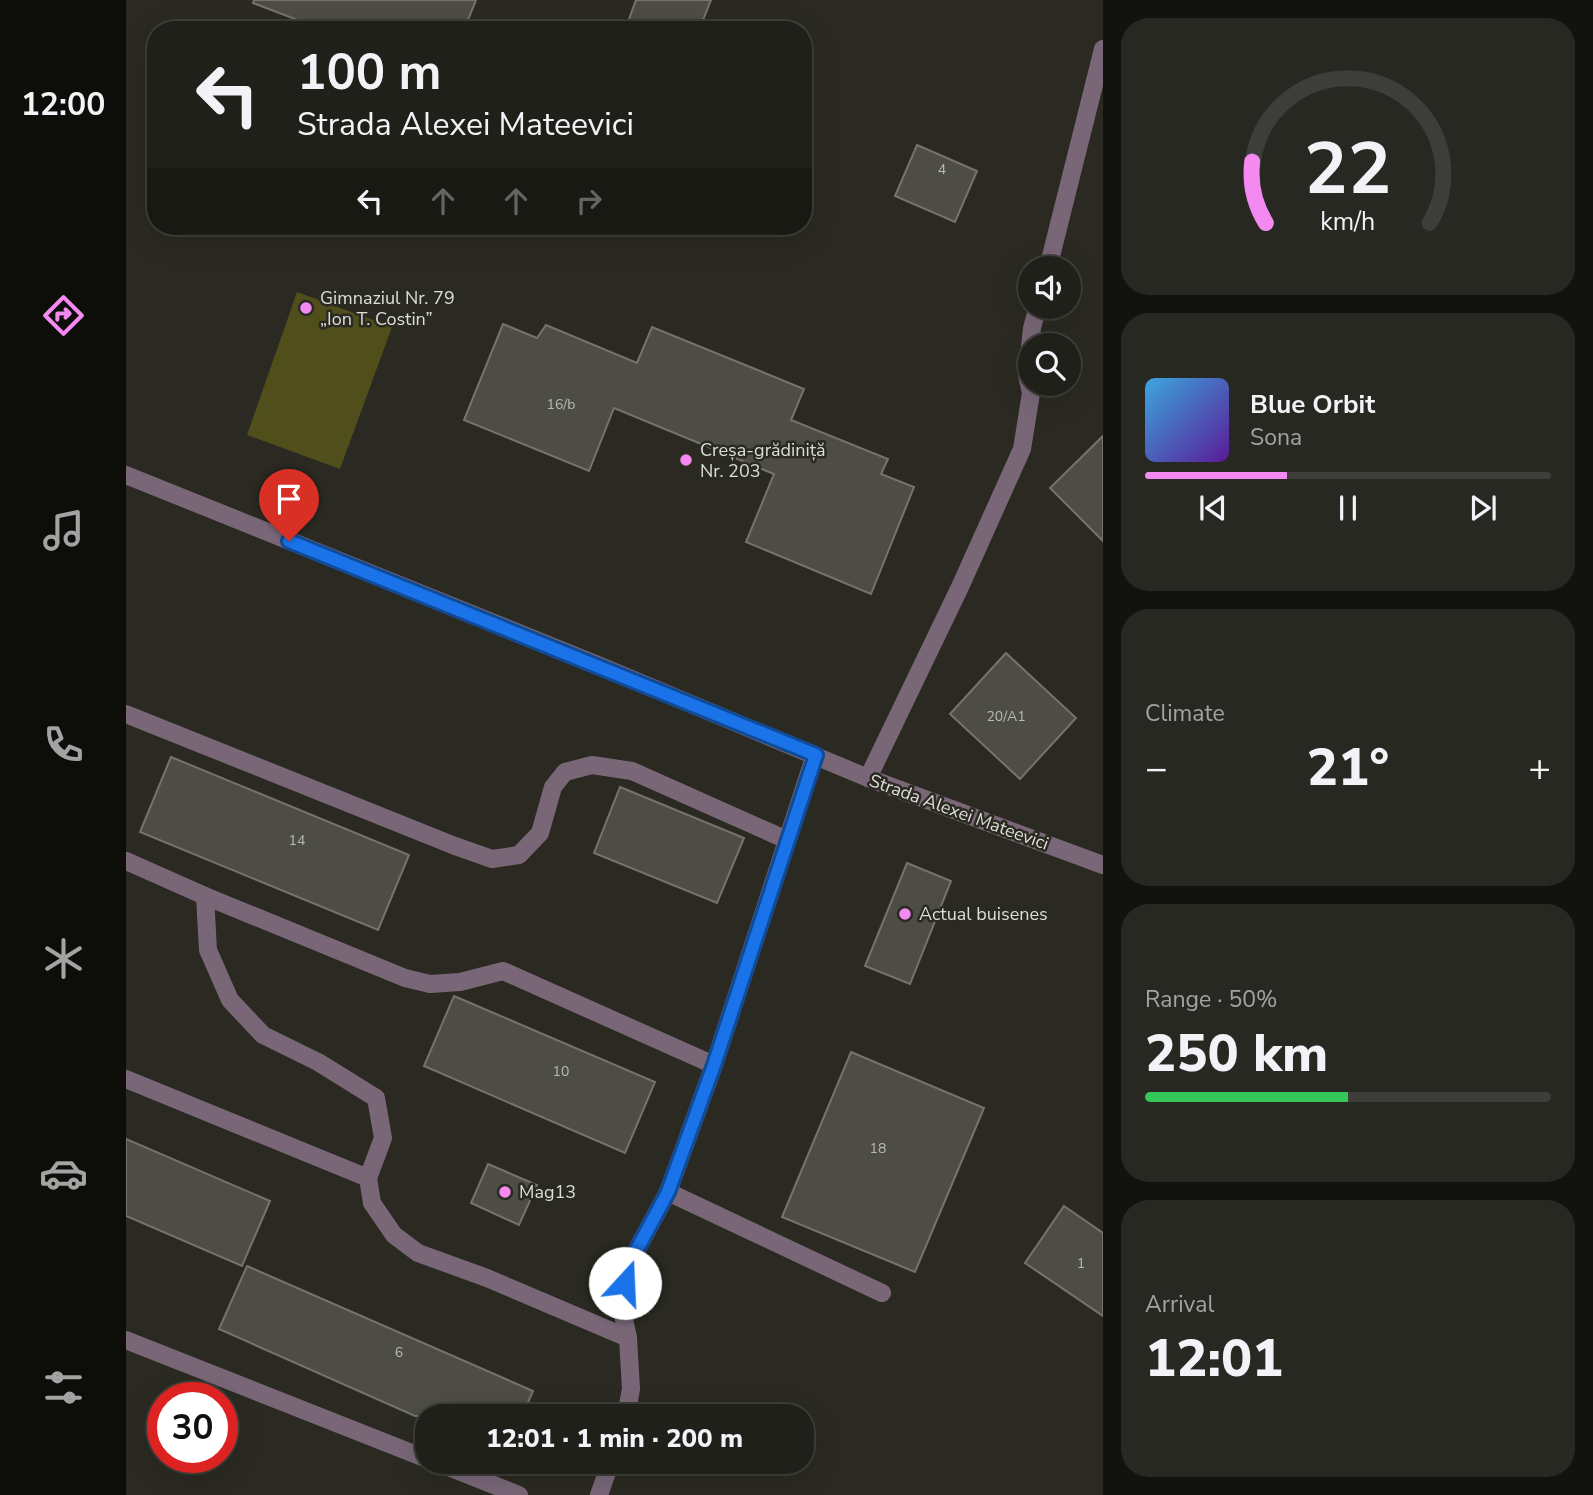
<!DOCTYPE html>
<html lang="en">
<head>
<meta charset="utf-8">
<style>
  :root { --surface:#20201a; --page:#282823; --text:#f1f3f6; --muted:#a2a3a2; --line:#3d3e39; --accent:#f489f1 }
  body { margin:0; font-family:"Nunito Sans",sans-serif; background:var(--page); color:var(--text); height:100vh; display:flex; flex-direction:column; font-size:26px; white-space:nowrap }
  * { box-sizing:border-box; margin:0 }
  p { font-size:23px; color:var(--muted) }
  .icon { flex:none; width:38px; height:38px; fill:none; stroke:currentColor; stroke-width:2; stroke-linecap:round; stroke-linejoin:round }
  .map { position:relative; flex:1; overflow:hidden }
  .sheet { display:flex; flex-direction:column; gap:18px; padding:18px; background:#12120e; width:490px }
  .sheet>* { flex:none }
  .top-card { position:absolute; left:21px; top:21px; width:665px; height:214px; border-radius:28px; box-shadow:0 7px 28px #0002,0 0 0 2px var(--line); background:#20201a; color:var(--text); overflow:hidden }
  .tools { position:absolute; left:892px; top:256px; display:grid; gap:14px }
  .tools a { display:grid; place-items:center; width:63px; height:63px; border-radius:50%; background:var(--surface); box-shadow:0 7px 28px #0002,0 0 0 2px var(--line); font-size:35px }
  .speed { position:absolute; left:21px; top:1382px; display:flex; gap:14px; font-size:35px; font-weight:700; text-align:center }
  .speed>* { display:grid; place-content:center; width:91px; height:91px; border-radius:50%; background:var(--surface); box-shadow:0 7px 28px #0002,0 0 0 2px var(--line); line-height:1 }
  .speed .limit { border:10px solid #d22; background:#fff; color:#111 }
  .pin { position:absolute; display:grid; place-items:center; width:60px; height:60px; color:#fff; margin:-72px -30px; border-radius:50% 50% 50% 0; rotate:-45deg; box-shadow:0 0 7px #0007 }
  .pin .icon { rotate:45deg }
  .me { position:absolute; width:77px; margin:-38px; rotate:20deg; stroke-linejoin:round; filter:drop-shadow(0 0 5px #0008) }
  .turn { display:flex; align-items:center; gap:24px; height:147px; padding:0 35px; font-size:32px }
  .turn .icon { width:91px; height:91px; stroke-width:2.5 }
  .turn b { display:block; font-size:49px; line-height:60px }
  .lanes { display:flex; align-items:center; height:66px; padding:0 35px; background:#0003; justify-content:center; gap:35px; direction:ltr }
  .lanes .off { opacity:.35 }
  .big { font-size:52px; font-weight:800; line-height:1.1 }
  .sheet .widget { flex:1; display:flex; flex-direction:column; justify-content:center; gap:10px; min-width:0; padding:0 24px; border-radius:28px; background:var(--page) }
  .sheet .dial { align-items:center; gap:0 }
  .dial svg { height:182px; overflow:visible; fill:none; stroke:var(--line); stroke-width:7; stroke-linecap:round; text-anchor:middle }
  .dial text { fill:var(--text); stroke:none }
  .song { display:flex; align-items:center; gap:21px }
  .cover { width:84px; height:84px; border-radius:10px; background:linear-gradient(135deg,hsl(200 70% 55%),hsl(270 70% 35%)) }
  .played { height:7px; border-radius:4px; background:linear-gradient(90deg,var(--accent) 35%,var(--line) 35%) }
  .keys { display:flex; justify-content:space-around; direction:ltr }
  .heat { display:flex; justify-content:space-between; align-items:center; font-size:38px; direction:ltr }
  .charge { height:10px; border-radius:5px; background:linear-gradient(90deg,#34c759 50%,var(--line) 0) }
  .trip { position:absolute; left:289px; top:1404px; width:399px; height:70px; border-radius:28px; background:var(--surface); box-shadow:0 7px 28px #0002,0 0 0 2px var(--line); font-weight:800; line-height:70px; text-align:center }
  main { display:flex; flex:1; min-height:0 }
  .tabs { display:flex; flex-direction:column; width:126px; justify-content:space-around; align-items:center; background:#0d0d0a; color:var(--muted) }
  .tabs .icon { width:49px; height:49px }
  .tabs .active { color:var(--accent) }
  .tabs b { font-size:32px; color:var(--text) }
  .map>svg:first-child { display:block }
  .green { fill:#504e1b }
  .building { fill:#4d4d45; stroke:#74746b; stroke-width:2 }
  .lines { fill:none; stroke-linecap:round; stroke-linejoin:round }
  .minor { stroke:#796777; stroke-width:18 }
  .route-casing { stroke:#114b97; stroke-width:18 }
  .route { stroke:#1a73e8; stroke-width:12 }
  .poi-dot { fill:#f489f1; stroke:#2a2a22; stroke-width:2.5 }
  .labels { text-anchor:middle; stroke-width:5; stroke-linejoin:round; paint-order:stroke }
  .number-label { font-size:14px; fill:#babab4 }
  .poi-label { font-size:18px; fill:#deded9; stroke:#2a2a22; text-anchor:start }
  .street-label { font-size:18px; fill:#deded9; stroke:#2a2a22 }
</style>
</head>
<body>
<main>
<nav class="tabs">
<b>12:00</b>
<svg class="icon active" aria-label="directions" viewBox="0 0 24 24"><path d="M12 3l9 9-9 9-9-9zM9 14v-3h6M13 9l2 2-2 2"/></svg>
<svg class="icon" aria-label="music" viewBox="0 0 24 24"><path d="M9 18V5l10-2v13"/><circle cx="6" cy="18" r="3"/><circle cx="16" cy="16" r="3"/></svg>
<svg class="icon" aria-label="phone" viewBox="0 0 24 24"><path d="M5 4h4l2 5-3 2q2 4 5 5l2-3 5 2v4C11 20 4 13 5 4z"/></svg>
<svg class="icon" aria-label="climate" viewBox="0 0 24 24"><path d="M12 3v18M4 7l16 10M4 17L20 7"/></svg>
<svg class="icon" aria-label="car" viewBox="0 0 24 24"><path d="M5 17H2v-5l4-1 3-4h7l3 4 3 1v5h-3M9 17h6M6 11h13"/><circle cx="7" cy="17" r="2"/><circle cx="17" cy="17" r="2"/></svg>
<svg class="icon" aria-label="filters" viewBox="0 0 24 24"><path d="M4 7h16M4 17h16"/><circle cx="9" cy="7" r="2"/><circle cx="15" cy="17" r="2"/></svg>
</nav>
<div class="map">
<svg width="977" height="1495" viewBox="0 0 977 1495">
  <rect width="100%" height="100%" fill="#2a2a22"/>
  <!-- green -->
  <polygon class="green" points="171,292 266,327 214,469 121,435"/>
  <!-- building -->
  <g class="building">
    <polygon points="128,0 350,0 338,30 198,30 127,3"/>
    <polygon points="510,0 585,0 573,30 499,30"/>
    <polygon points="791,145 851,171 829,222 769,196"/>
    <polygon points="377,324 411,338 420,325 511,363 526,327 678,389 665,420 762,459 755,474 788,487 745,594 620,542 648,474 488,408 463,471 338,420"/>
    <polygon points="977,436 977,541 924,488"/>
    <polygon points="880,653 950,718 894,779 824,714"/>
    <polygon points="45,757 283,855 252,930 14,832"/>
    <polygon points="494,787 618,838 591,903 468,853"/>
    <polygon points="781,863 825,881 784,984 739,966"/>
    <polygon points="328,996 529,1082 499,1153 298,1066"/>
    <polygon points="725,1052 858,1108 789,1272 656,1217"/>
    <polygon points="0,1139 144,1201 116,1266 0,1216"/>
    <polygon points="362,1164 411,1185 393,1225 345,1203"/>
    <polygon points="938,1206 977,1233 977,1316 899,1263"/>
    <polygon points="121,1266 407,1391 396,1416 289,1416 93,1329"/>
  </g>
  <g class="lines">
    <!-- minor -->
    <g class="minor">
      <polyline points="922,268 977,49"/>
      <polyline points="0,475 472,665 742,778 977,865"/>
      <polyline points="0,714 329,846 366,859 393,855 414,833 427,787 439,772 466,765 506,771 661,840"/>
      <polyline points="742,778 834,587 896,449 905,393 901,375 906,328 912,306"/>
      <polyline points="0,861 79,896 82,950 104,1000 137,1035 192,1062 250,1098 257,1138 242,1178 246,1203 268,1235 292,1253 361,1278 502,1338"/>
      <polyline points="79,896 279,978 304,984 334,982 377,971 588,1065"/>
      <polyline points="0,1079 242,1178"/>
      <polyline points="542,1192 756,1293"/>
      <polyline points="0,1340 301,1459"/>
      <polyline points="500,1416 505,1389 502,1338 494,1301 503,1264 542,1192 588,1065 689,755"/>
      <polyline points="307,1461 393,1495"/>
      <polyline points="473,1495 485,1461"/>
    </g>
  </g>
  <g class="lines">
    <defs>
      <polyline id="route" points="163,541 690,755 588,1065 542,1192 503,1264 499,1283"/>
    </defs>
    <!-- route casing -->
    <use href="#route" class="route-casing"/>
    <!-- route -->
    <use href="#route" class="route"/>
  </g>
  <!-- markers -->
  <g class="poi-dot">
    <circle cx="180" cy="308" r="7"/>
    <circle cx="560" cy="460" r="7"/>
    <circle cx="779" cy="914" r="7"/>
    <circle cx="379" cy="1192" r="7"/>
  </g>
  <g class="labels">
    <!-- number labels -->
    <g class="number-label">
      <text x="816" y="174">4</text>
      <text x="435" y="409">16/b</text>
      <text x="880" y="721">20/A1</text>
      <text x="171" y="845">14</text>
      <text x="435" y="1076">10</text>
      <text x="752" y="1153">18</text>
      <text x="955" y="1268">1</text>
      <text x="273" y="1357">6</text>
    </g>
    <!-- poi labels -->
    <g class="poi-label">
      <text x="194" y="304">Gimnaziul Nr. 79<tspan x="194" dy="21">„Ion T. Costin”</tspan></text>
      <text x="574" y="456">Creșa-grădiniță<tspan x="574" dy="21">Nr. 203</tspan></text>
      <text x="793" y="920">Actual buisenes</text>
      <text x="393" y="1198">Mag13</text>
    </g>
    <!-- street labels -->
    <g class="street-label">
      <text transform="translate(833 812) rotate(20)" y="6">Strada Alexei Mateevici</text>
    </g>
  </g>
</svg>
<div class="tools">
<a><svg class="icon" aria-label="sound" viewBox="0 0 24 24"><path d="M4 9h4l5-4v14l-5-4H4zM17 9q2 3 0 6"/></svg></a>
<a><svg class="icon" aria-label="search" viewBox="0 0 24 24"><circle cx="10" cy="10" r="6"/><path d="M15 15l6 6"/></svg></a>
</div>
<div class="speed"><div class="limit">30</div></div>
<div class="pin" style="left:163px;top:541px;background:#d93025"><svg class="icon" aria-label="arrive" viewBox="0 0 24 24"><path d="M6 21V4h12l-3 4 3 4H6"/></svg></div>
<svg class="me" style="left:499px;top:1283px" viewBox="-20 -20 40 40"><circle r="19" fill="#fff"/><path d="M0-13L10 11 0 6-10 11z" fill="#1a73e8"/></svg>
<div class="trip">12:01 · 1 min · 200 m</div>
<div class="top-card">
<div class="turn"><svg class="icon" aria-label="left" viewBox="0 0 24 24"><path d="M17 20v-9H6M10 6l-5 5 5 5"/></svg><div><b>100 m</b>Strada Alexei Mateevici</div></div>
<div class="lanes"><svg class="icon" aria-label="left" viewBox="0 0 24 24"><path d="M17 20v-9H6M10 6l-5 5 5 5"/></svg><svg class="icon off" aria-label="ahead" viewBox="0 0 24 24"><path d="M12 20V5M6 11l6-6 6 6"/></svg><svg class="icon off" aria-label="ahead" viewBox="0 0 24 24"><path d="M12 20V5M6 11l6-6 6 6"/></svg><svg class="icon off" aria-label="right" viewBox="0 0 24 24"><path d="M7 20v-9h11M14 6l5 5-5 5"/></svg></div>
</div>
</div>
<section class="sheet">
<div class="widget dial"><svg viewBox="0 0 100 80">
<path d="M14 69A42 42 0 1 1 86 69"/>
<path d="M14 69A42 42 0 0 1 8 42" stroke="#f489f1"/>
<text x="50" y="56" font-size="32" font-weight="700">22</text>
<text x="50" y="72" font-size="11">km/h</text>
</svg></div>
<div class="widget">
<div class="song"><i class="cover"></i><div><b>Blue Orbit</b><p>Sona</p></div></div>
<div class="played"></div>
<div class="keys"><svg class="icon" aria-label="previous" viewBox="0 0 24 24"><path d="M18 5L8 12l10 7zM5 5v14"/></svg><svg class="icon" aria-label="pause" viewBox="0 0 24 24"><path d="M8 5v14M16 5v14"/></svg><svg class="icon" aria-label="next" viewBox="0 0 24 24"><path d="M6 5l10 7-10 7zM19 5v14"/></svg></div>
</div>
<div class="widget"><p>Climate</p>
<div class="heat"><a>−</a><b class="big">21°</b><a>+</a></div>
</div>
<div class="widget"><p>Range · 50%</p><b class="big">250 km</b><div class="charge"></div></div>
<div class="widget"><p>Arrival</p><b class="big">12:01</b></div>
</section>
</main>
</body>
</html>
